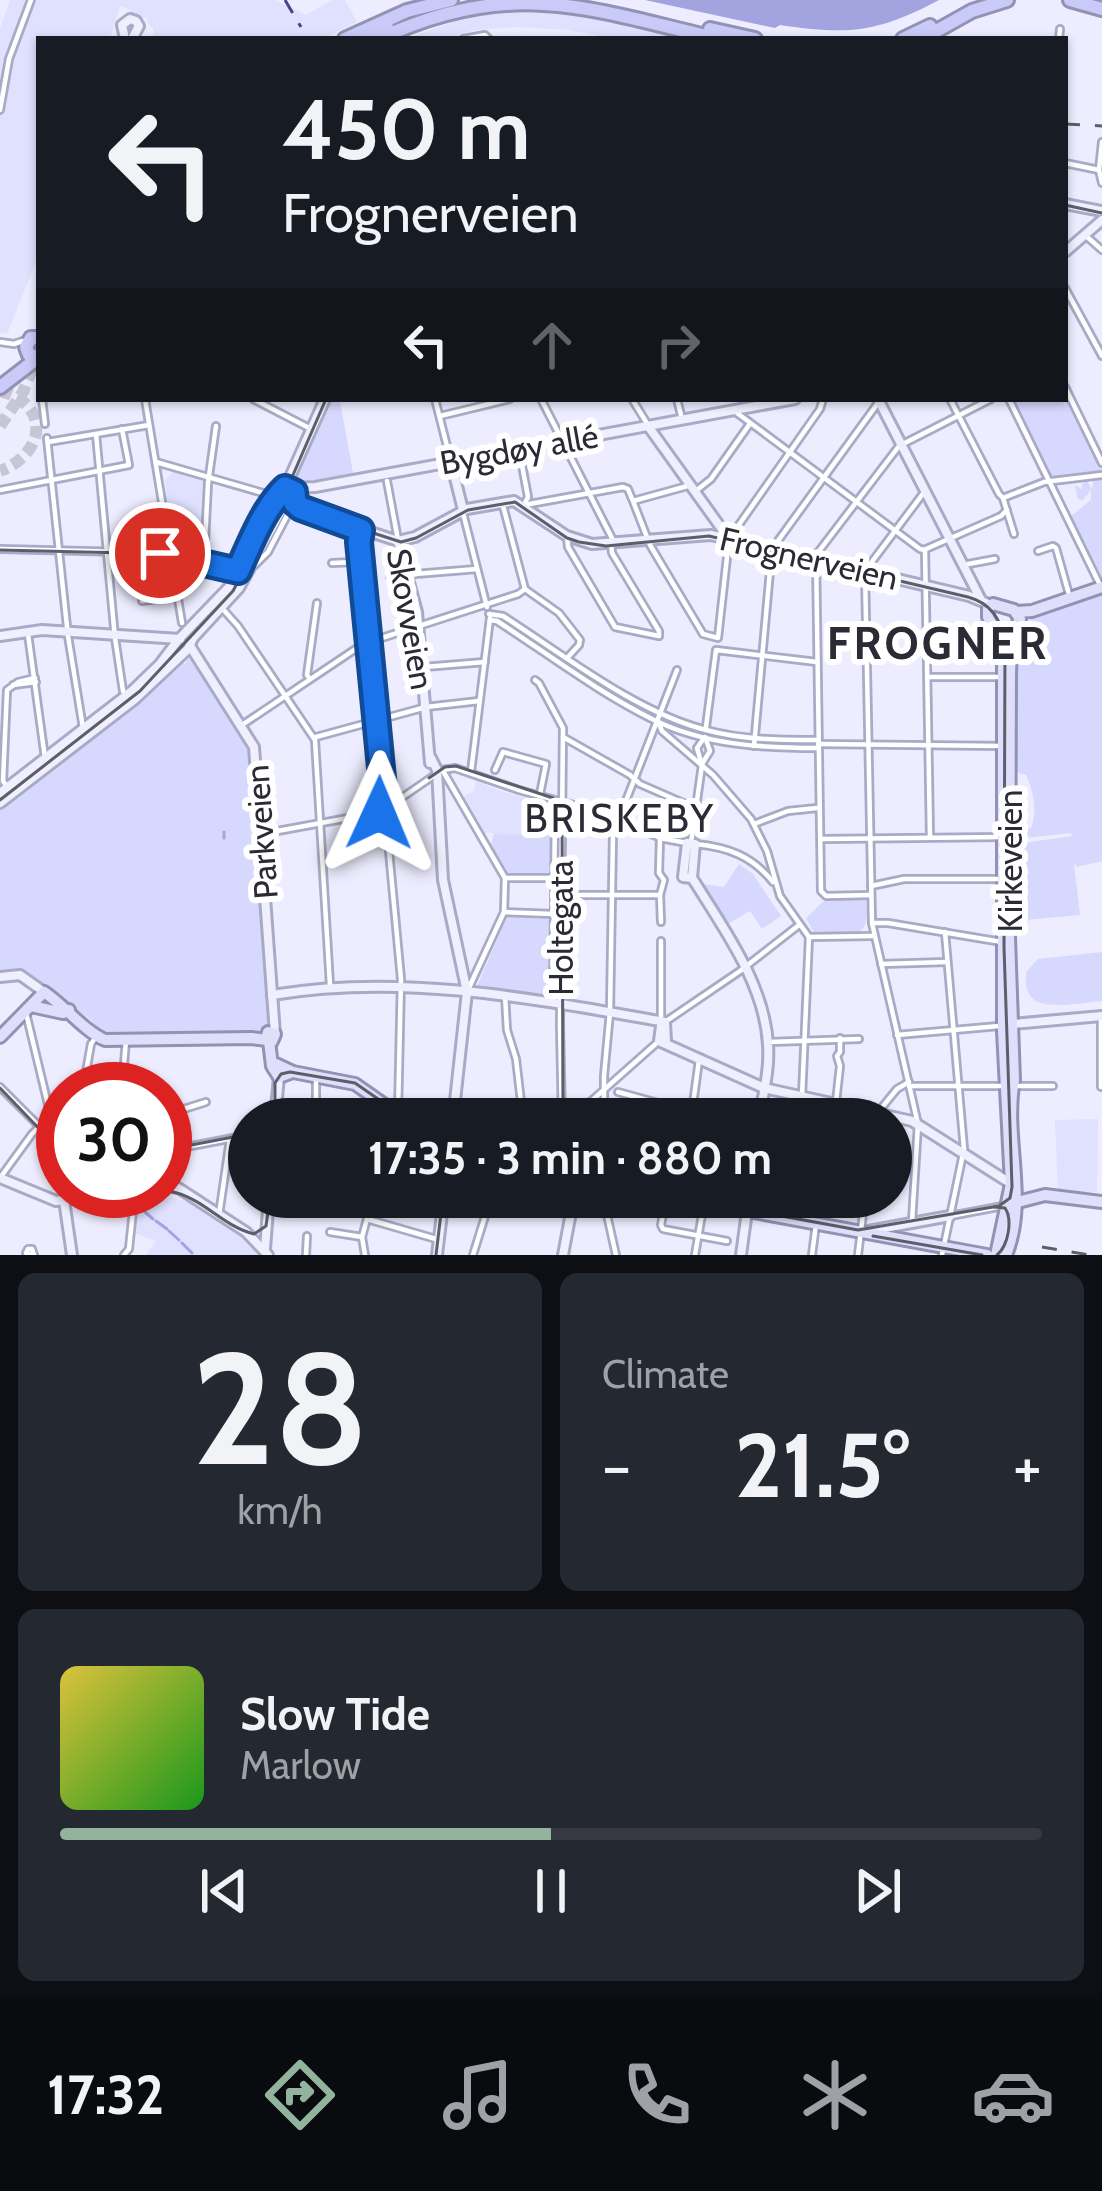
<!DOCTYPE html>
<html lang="en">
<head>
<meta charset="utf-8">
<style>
  :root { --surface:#171b24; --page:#242831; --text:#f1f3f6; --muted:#9ea1a6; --line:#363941; --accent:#92b49f }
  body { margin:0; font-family:Cabin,sans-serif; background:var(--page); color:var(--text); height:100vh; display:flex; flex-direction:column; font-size:45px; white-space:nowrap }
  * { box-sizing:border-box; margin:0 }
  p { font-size:39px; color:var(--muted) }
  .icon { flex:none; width:66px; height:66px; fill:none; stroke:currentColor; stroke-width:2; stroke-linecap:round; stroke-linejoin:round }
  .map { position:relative; height:1255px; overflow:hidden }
  .details { display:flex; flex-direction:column; gap:18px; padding:18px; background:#0d0f14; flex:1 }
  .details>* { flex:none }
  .top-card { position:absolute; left:36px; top:36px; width:1032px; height:366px; border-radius:0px; box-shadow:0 3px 9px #0004; background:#171b24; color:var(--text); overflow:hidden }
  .speed { position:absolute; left:36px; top:1062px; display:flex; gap:24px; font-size:60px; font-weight:700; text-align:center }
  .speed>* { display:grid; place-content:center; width:156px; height:156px; border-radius:50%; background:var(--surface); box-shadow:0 3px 9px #0004; line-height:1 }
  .speed .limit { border:18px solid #d22; background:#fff; color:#111 }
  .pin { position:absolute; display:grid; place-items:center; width:102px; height:102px; color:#fff; margin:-51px; border:6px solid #fff; border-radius:50%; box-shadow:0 3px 12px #0007 }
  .me { position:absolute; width:132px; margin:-66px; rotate:1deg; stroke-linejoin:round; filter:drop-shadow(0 0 9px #0008) }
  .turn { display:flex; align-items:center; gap:42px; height:252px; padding:0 48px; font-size:54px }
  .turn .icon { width:156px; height:156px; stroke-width:2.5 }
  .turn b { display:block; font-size:84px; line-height:102px }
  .lanes { display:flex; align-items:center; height:114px; padding:0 48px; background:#0003; justify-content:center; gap:60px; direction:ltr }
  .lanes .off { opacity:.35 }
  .big { font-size:90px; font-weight:700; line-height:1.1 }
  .details .widget { flex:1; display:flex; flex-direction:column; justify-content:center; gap:18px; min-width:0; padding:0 42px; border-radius:18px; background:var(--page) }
  .details .dial { align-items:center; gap:0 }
  .dial b { font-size:156px; line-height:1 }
  .song { display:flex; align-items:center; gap:36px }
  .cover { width:144px; height:144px; border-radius:18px; background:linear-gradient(135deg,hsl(50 70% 55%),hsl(120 70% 35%)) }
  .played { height:12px; border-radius:6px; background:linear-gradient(90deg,var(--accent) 50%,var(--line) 50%) }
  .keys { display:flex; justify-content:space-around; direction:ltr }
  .heat { display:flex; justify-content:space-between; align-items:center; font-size:66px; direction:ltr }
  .details .tiles { flex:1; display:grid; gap:18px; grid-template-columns:1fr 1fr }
  .widget:last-child { grid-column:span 2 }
  .trip { position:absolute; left:228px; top:1098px; width:684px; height:120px; border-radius:60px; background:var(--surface); box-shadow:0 3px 9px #0004; font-weight:700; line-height:120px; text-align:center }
  .tabs { display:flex; height:192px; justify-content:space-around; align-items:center; background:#090b0e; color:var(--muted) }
  .tabs .icon { width:84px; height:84px }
  .tabs .current { color:var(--accent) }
  .tabs b { font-size:54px; color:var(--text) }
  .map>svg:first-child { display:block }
  .built { fill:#e0e1fe }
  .green { fill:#d7d8fd }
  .water { fill:#a2a3df }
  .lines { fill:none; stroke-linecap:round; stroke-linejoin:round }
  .stream { stroke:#a2a3df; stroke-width:3 }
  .ferry { stroke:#49448c; stroke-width:3; stroke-dasharray:15 12; stroke-linecap:butt }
  .highway-tunnel { stroke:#c6c6d7; stroke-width:12; stroke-dasharray:12 6; stroke-linecap:butt }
  .street-casing { stroke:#a9abc6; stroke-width:10 }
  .secondary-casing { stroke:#a9abc6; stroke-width:14 }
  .primary-casing { stroke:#9292b4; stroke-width:16 }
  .highway-casing { stroke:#9292b4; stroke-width:18 }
  .street { stroke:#fff; stroke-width:4.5 }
  .secondary { stroke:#efeffd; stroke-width:8 }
  .primary { stroke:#dfdffb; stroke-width:10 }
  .highway { stroke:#c9caf8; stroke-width:12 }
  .tram { stroke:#5e5e6b; stroke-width:3 }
  .rail { stroke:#5e5e6b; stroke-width:3; stroke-dasharray:15 15; stroke-linecap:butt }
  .route-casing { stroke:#114b97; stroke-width:30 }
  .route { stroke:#1a73e8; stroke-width:21 }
  .labels { text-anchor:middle; stroke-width:12; stroke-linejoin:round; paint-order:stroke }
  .street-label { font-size:33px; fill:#2b2b36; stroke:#fff }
  .quarter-label { font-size:39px; letter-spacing:3px; fill:#2b2b36; stroke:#fff }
  .district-label { font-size:45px; font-weight:bold; letter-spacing:3px; fill:#2b2b36; stroke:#fff }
</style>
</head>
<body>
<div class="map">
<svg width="1102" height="1255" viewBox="0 0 1102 1255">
  <rect width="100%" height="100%" fill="#ededff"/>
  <!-- built -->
  <g class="built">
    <polygon points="10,0 275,0 306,15 332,0 345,0 357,22 322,39 139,39 154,35 153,28 148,24 147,18 129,16 131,10 120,6 110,39 39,39 39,254 7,334 0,333 0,29"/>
    <polygon points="523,10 570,13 690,39 614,39 569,30 518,27 475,30 442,39 406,39 463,18"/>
    <polygon points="173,472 204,482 200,538 187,538 185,552 175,550 167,503 165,481"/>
    <polygon points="476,781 497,790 551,805 552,836 513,839 488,832 484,835 463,797 474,791"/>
    <polygon points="1098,1119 1097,1192 1058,1192 1055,1120"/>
    <polygon points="162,1198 175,1198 195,1204 239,1232 263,1255 146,1255 156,1241 134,1233 137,1209 144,1201"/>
  </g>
  <!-- green -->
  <g class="green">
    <polygon points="1065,395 1102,470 1101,472 1052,478 1013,399 1065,399"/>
    <polygon points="328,399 340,401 353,473 302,482 295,471 326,410"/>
    <polygon points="1102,479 1102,577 1071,516 1091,500 1091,490 1083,500 1078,499 1075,485 1082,489 1082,484 1087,481 1092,489 1093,480"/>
    <path d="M 1102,591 L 1102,861 L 1077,867 L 1074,863 L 1080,915 L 1025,920 L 1016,844 L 1072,836 L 1071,833 L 1015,839 L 1015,830 L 1031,828 C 1038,813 1033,789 1026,775 L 1013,771 L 1018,635 L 1033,617 Z"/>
    <polygon points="189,658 236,725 234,727 236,731 240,731 251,750 271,1022 266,1030 258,1034 104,1036 90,1019 23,971 15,969 0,972 0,809 135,704 178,660 183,660 184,665"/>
    <polygon points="494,834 553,836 553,876 508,875 491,845"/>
    <polygon points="739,864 753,874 781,916 762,929 750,911 726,925 703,884 724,887"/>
    <path d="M 827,898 L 866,899 C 866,912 870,925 858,933 L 814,933 L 806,918 Z"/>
    <polygon points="507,917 548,919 552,926 551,996 484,990 477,986"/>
    <path d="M 1102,952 L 1102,1001 C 1074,1003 1017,1019 1027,971 L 1038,959 Z"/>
  </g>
  <!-- water -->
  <path class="water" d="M 645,0 L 939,0 C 877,33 849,35 780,25 L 775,28 Z"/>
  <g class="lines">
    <!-- stream -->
    <g class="stream">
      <polyline points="224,832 224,838"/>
      <polyline points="145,1212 153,1219"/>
      <polyline points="156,1221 167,1229"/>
      <polyline points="169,1231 179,1240"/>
      <polyline points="182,1243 192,1253"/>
    </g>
    <!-- ferry -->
    <polyline class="ferry" points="285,0 301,27"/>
    <!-- highway-tunnel -->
    <g class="highway-tunnel">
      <path d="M 0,391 C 52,404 45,454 0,471"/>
      <polyline points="0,426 23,392 39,351"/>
    </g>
    <defs>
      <g id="street">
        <polyline points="463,39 485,35 489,39"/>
        <polyline points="1059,39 1060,29"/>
        <polyline points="0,110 9,59 31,0"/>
        <polyline points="1102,142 1099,170 1102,183"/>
        <polyline points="1065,163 1099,170"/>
        <polyline points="1085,235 1102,250"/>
        <polyline points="1065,288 1102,356"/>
        <polyline points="0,342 14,344 23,341"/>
        <polyline points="1065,387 1102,463"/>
        <polyline points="42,399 45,424"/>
        <polyline points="145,399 182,623"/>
        <polyline points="253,399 311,429"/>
        <polyline points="435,399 451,462"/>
        <polyline points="541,399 615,544"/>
        <polyline points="632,399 648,425"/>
        <polyline points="677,399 682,419"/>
        <polyline points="950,399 999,494 1003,498 1014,534"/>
        <polyline points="1009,399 1101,587"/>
        <polyline points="737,413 920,549 925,550"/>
        <polyline points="440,416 510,399"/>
        <polyline points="96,434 115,638 123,691 126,696"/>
        <polyline points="47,438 68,636 83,728"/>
        <polyline points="48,442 149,425"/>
        <polyline points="519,449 528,497 524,505 623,487 628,489 632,499"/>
        <polyline points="156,462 277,497"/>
        <polyline points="387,481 398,540"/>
        <polyline points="691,485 633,501 650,545 703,634 718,638 729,539 820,409 823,399"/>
        <polyline points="0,490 129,465 122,429"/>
        <polyline points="697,490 711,479 749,425"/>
        <polyline points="1003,498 1044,482 1102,475"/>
        <polyline points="502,502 525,589 559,613 580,640 579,645 568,657"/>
        <polyline points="463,513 487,607"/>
        <polyline points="361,530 360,542 401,979 398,1114"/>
        <polyline points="567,536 568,547 615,627 659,636"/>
        <polyline points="611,544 612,553 659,631 659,636"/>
        <polyline points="0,549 166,553 238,571"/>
        <polyline points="926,549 1001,516 1007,510"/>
        <polyline points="925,550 930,837"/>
        <polyline points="1038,551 1053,546 1056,548 1070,598"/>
        <polyline points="204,561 208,483 216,426"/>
        <polyline points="332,563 355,562 355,528"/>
        <polyline points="255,565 268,552 290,510"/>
        <polyline points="963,565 995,559"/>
        <polyline points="390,576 477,569"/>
        <polyline points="142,601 178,596"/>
        <polyline points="221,607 238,626 315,740 330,985"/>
        <path d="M 489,614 L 503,616 C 564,655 636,712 706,730 C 743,740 780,740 818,740"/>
        <path d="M 490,620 L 497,621 C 548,654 599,693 654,720 C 705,745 762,748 818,748"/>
        <polyline points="28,634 45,758"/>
        <polyline points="424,667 485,662"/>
        <polyline points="928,677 1003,677"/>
        <polyline points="310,679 307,675 317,603"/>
        <polyline points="535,680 539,683 563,728 560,1025 562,1119"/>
        <polyline points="13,685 36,682"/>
        <polyline points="659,724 662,731 713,775 751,819 767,851 780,896 809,937 873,936"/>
        <polyline points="242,725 363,644 518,594 525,589"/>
        <polyline points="706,727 716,650 817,662"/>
        <polyline points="316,737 426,707 479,701"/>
        <polyline points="563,737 630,775 640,784 695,808"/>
        <polyline points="818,744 1003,746"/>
        <polyline points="754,746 772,549 878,403"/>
        <polyline points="702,764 710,751 705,737"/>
        <polyline points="495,770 503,752 546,764 540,794"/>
        <polyline points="443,771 505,878 504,912 467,992"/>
        <polyline points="471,772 490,618"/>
        <polyline points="8,788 3,781 7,690 18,682 35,678"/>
        <polyline points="754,824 788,811 817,808"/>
        <polyline points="261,834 381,812 442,770 455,768 519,790 610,815 660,838 687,843"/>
        <polyline points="660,838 659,873 664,880 660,895 661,922"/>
        <polyline points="823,839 1003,837"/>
        <polyline points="691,843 702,765 697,748 704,738"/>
        <path d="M 695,844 C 728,847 752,856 773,882"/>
        <polyline points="506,878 555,878"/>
        <polyline points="871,886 904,879 1002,879"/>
        <polyline points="564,895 660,895"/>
        <polyline points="871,895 826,896 821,891 816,555 899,446 991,399"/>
        <polyline points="504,912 553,914"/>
        <polyline points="872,923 888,923 1002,942"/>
        <polyline points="661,941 661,1019"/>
        <polyline points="881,964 947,962"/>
        <polyline points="505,995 507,1030 516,1059 523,1119"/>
        <polyline points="553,1001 555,809"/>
        <polyline points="26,1013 50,1113"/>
        <polyline points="1101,1016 1101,1087"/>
        <polyline points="668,1020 740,971 799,925"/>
        <polyline points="897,1035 999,1026"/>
        <polyline points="769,1042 859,1039"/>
        <polyline points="316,1077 316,1119"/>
        <polyline points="909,1086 1005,1086"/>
        <polyline points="1013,1086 1053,1086"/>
        <polyline points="0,1087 47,1134 63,1141"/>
        <polyline points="83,1089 91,1044 96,1037"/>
        <polyline points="122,1089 126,1040"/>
        <polyline points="618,1092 691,1112"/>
        <polyline points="802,1097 809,937"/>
        <polyline points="836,1102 840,1066 837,1056 840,1052 840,1038"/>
        <polyline points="879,1111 897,1089 909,1082"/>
        <polyline points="165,1115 206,1102"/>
        <polyline points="571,1119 659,1041"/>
        <polyline points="604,1119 604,1076 610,1012 613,834 677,670"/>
        <polyline points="644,1119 648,1101"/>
        <polyline points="691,1119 699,1060"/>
        <polyline points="825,1119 828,1102"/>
        <polyline points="47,1134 56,1156 63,1191"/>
        <polyline points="165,1151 249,1135"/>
        <polyline points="56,1156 63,1145"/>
        <polyline points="0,1178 32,1134 50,1116 50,1113 63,1108"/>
        <polyline points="316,1197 316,1199"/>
        <polyline points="603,1197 616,1255"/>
        <polyline points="666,1197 661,1225 663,1229 727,1241"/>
        <polyline points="219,1215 230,1139"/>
        <polyline points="950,1216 1003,1206"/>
        <polyline points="367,1219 436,1239"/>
        <polyline points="912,1221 918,1124 872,923 865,571 925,491"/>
        <polyline points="330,1232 362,1237"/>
        <polyline points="1003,1248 1009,1218"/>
        <polyline points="33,1255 26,1253 28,1249 32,1249 34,1255"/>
        <polyline points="124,1255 129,1249 135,1191"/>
        <polyline points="306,1255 307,1236"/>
        <polyline points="365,1255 362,1237 373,1197"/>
        <polyline points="473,1255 491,1197"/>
        <polyline points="695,1255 704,1203"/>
        <polyline points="812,1255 816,1224"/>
        <polyline points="858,1255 865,1197"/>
        <polyline points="942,1255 964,1149 945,932"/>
      </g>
      <g id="secondary">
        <polyline points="125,39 122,25 130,19 136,21 139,26 132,39"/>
        <polyline points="1065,204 1102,211"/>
        <polyline points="1065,252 1102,220"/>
        <polyline points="795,399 315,487 285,488 279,492 277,500 285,508 301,509 398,541 415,537 467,509 514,501 567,536 592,544 711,535 969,596 991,605"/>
        <polyline points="878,399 981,600"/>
        <polyline points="648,426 729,539"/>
        <polyline points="451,462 463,510"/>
        <polyline points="285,488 325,399"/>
        <polyline points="398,541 417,612 430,763"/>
        <polyline points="0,636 42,630 180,639"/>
        <polyline points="190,646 254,747 275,1034"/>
        <polyline points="431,758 437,770 443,880 467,992 453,1119"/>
        <polyline points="0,793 132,691 160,664 178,640 229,587 276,499"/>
        <polyline points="0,803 135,699 188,649 193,638 239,588 283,507"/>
        <path d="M 692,878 L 695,844 L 687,843 L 683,877 L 692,878 L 696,884 C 726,932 765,986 768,1045 C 770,1069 763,1095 759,1119"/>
        <polyline points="0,977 20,975 44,992"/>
        <path d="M 272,995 C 404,973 535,999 665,1022 L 666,1042"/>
        <polyline points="1012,1024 1102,1016"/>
        <polyline points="661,1026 659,1041 764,1088 912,1121 1010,1183"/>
        <polyline points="275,1119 279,1077"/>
        <polyline points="0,1178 56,1201 130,1191"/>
        <polyline points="165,1187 174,1186 180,1189 246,1232 268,1255"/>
        <polyline points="64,1200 72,1255"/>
        <polyline points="868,1231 950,1216"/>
        <polyline points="265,1249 269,1197"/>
        <polyline points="437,1255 444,1197"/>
        <polyline points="563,1255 574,1197"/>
        <polyline points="741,1255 749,1197"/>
      </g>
      <g id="primary">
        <polyline points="1017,612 1032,611 1102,587"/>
        <polyline points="31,1006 63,1013 69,1010"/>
        <polygon points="268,1032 275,1034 272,1041 266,1039"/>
        <path d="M 0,1037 L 44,992 C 65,1006 84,1031 105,1040 L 251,1038 L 267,1040"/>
        <polyline points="269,1041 272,1066 279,1077 290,1073"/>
        <polyline points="276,1064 293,1072 355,1084 405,1119"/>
        <polyline points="672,1197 987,1255"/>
        <polyline points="1010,1204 1045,1195 1102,1202"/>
        <path d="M 996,1255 L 1011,1184 L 1003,1031 L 1003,643 L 988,617 L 988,608 L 993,604 L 1014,610 L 1020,619 L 1011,638 L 1010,675 L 1009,938 L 1014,1080 C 1003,1138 1029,1198 1006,1255"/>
      </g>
      <g id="highway">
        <polyline points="1070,0 1102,9"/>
        <polyline points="710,29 755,39"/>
        <polyline points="345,39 407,11 451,0"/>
        <polyline points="361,39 387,27"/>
        <path d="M 379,39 C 430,15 486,0 544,4 C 602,7 663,27 720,39"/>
        <polyline points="903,39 930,26"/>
        <polyline points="922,39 972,11 1007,0"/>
        <polyline points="39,338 31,338 26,347 29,355 39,357"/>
        <polyline points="0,387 39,357"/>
      </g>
    </defs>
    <!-- street casing -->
    <use href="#street" class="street-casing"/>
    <!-- secondary casing -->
    <use href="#secondary" class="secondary-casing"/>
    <!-- primary casing -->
    <use href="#primary" class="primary-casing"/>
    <!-- highway casing -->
    <use href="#highway" class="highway-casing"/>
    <!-- street -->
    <use href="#street" class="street"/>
    <!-- secondary -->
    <use href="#secondary" class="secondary"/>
    <!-- primary -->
    <use href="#primary" class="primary"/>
    <!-- highway -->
    <use href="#highway" class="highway"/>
    <!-- tram -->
    <g class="tram">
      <polyline points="1065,205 1102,213"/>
      <path d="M 274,514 L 281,507 L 290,506 L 401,542 L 416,538 L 468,510 L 515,502 L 567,538 L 579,542 L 606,546 L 709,536 L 968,597 C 990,603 1000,618 1005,640 L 1004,947 L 1012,1187 L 1010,1198 L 999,1206 L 858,1230 L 678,1197"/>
      <polyline points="0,550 170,554 236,570 244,568 249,562"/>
      <polyline points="429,778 445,767 456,766 553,798 562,806 563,1119"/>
      <polyline points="0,800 140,691 233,591 283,498 326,399"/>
      <path d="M 0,1088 L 50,1140 L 60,1192 L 70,1202 C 104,1205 142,1184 177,1193 C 205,1201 225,1227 254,1234 L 266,1226 L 270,1197"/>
      <polyline points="275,1119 275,1083 281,1074 290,1072 355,1083 407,1119"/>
      <polyline points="165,1150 249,1134"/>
      <path d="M 994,1207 L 1005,1208 C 1013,1220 1008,1246 997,1255"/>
      <polyline points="873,1236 982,1255"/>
      <polyline points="436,1255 443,1197"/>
    </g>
    <!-- rail -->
    <g class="rail">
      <polyline points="1065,124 1102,126"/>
      <polyline points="1042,1247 1090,1255"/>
    </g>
  </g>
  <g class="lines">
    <defs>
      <path id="route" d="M 160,553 L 238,571 C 250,544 264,508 285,488 L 294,492 L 295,503 L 301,508 L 361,530 L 359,542 L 385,809 L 379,813"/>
    </defs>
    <!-- route casing -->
    <use href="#route" class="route-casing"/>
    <!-- route -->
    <use href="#route" class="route"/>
  </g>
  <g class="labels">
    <!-- street labels -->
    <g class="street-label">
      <text transform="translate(519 449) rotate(-10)" y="12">Bygdøy allé</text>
      <text transform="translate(809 558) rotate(13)" y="12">Frognerveien</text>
      <text transform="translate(411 619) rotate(80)" y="12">Skovveien</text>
      <text transform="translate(261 832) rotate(-94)" y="12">Parkveien</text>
      <text transform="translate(1010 861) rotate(-90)" y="12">Kirkeveien</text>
      <text transform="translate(561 928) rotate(-90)" y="12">Holtegata</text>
    </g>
    <!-- quarter labels -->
    <g class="quarter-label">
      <text x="620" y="832">BRISKEBY</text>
    </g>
    <!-- district labels -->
    <g class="district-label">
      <text x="938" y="659">FROGNER</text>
    </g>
  </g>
</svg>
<div class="speed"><div class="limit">30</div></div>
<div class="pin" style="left:160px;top:553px;background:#d93025"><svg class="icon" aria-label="arrive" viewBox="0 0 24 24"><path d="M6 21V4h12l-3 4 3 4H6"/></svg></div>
<svg class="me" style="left:379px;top:813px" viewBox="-20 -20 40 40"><path d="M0-17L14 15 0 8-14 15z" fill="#1a73e8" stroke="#fff" stroke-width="4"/></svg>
<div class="trip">17:35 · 3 min · 880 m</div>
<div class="top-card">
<div class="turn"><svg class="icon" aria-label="left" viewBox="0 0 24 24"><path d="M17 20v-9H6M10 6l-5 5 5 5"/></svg><div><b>450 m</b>Frognerveien</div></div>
<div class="lanes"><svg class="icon" aria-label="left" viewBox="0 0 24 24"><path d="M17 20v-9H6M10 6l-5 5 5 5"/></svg><svg class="icon off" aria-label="ahead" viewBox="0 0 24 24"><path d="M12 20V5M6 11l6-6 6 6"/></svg><svg class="icon off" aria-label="right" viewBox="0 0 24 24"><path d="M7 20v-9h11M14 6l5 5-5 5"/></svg></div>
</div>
</div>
<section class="details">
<div class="tiles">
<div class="widget dial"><b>28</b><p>km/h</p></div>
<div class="widget"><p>Climate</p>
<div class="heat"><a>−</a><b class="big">21.5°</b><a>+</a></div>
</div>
<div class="widget">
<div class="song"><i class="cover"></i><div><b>Slow Tide</b><p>Marlow</p></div></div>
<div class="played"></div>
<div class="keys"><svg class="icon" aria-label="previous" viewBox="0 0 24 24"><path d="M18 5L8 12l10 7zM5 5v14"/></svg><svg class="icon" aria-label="pause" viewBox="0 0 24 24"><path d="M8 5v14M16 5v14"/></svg><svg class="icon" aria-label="next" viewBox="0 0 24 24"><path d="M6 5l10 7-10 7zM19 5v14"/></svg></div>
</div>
</div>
</section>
<nav class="tabs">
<b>17:32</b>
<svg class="icon current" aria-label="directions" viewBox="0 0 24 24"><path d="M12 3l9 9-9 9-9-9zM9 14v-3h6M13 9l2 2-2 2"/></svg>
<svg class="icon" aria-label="music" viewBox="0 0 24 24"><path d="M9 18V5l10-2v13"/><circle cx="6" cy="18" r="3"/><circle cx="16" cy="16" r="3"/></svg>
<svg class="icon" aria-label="phone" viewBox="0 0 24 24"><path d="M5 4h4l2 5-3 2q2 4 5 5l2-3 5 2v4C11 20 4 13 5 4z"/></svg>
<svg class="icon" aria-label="climate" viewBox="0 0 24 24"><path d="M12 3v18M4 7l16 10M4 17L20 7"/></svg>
<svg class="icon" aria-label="car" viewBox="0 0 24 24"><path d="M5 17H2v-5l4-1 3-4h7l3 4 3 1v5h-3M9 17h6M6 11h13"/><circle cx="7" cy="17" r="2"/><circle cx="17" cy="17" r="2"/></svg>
</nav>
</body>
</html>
